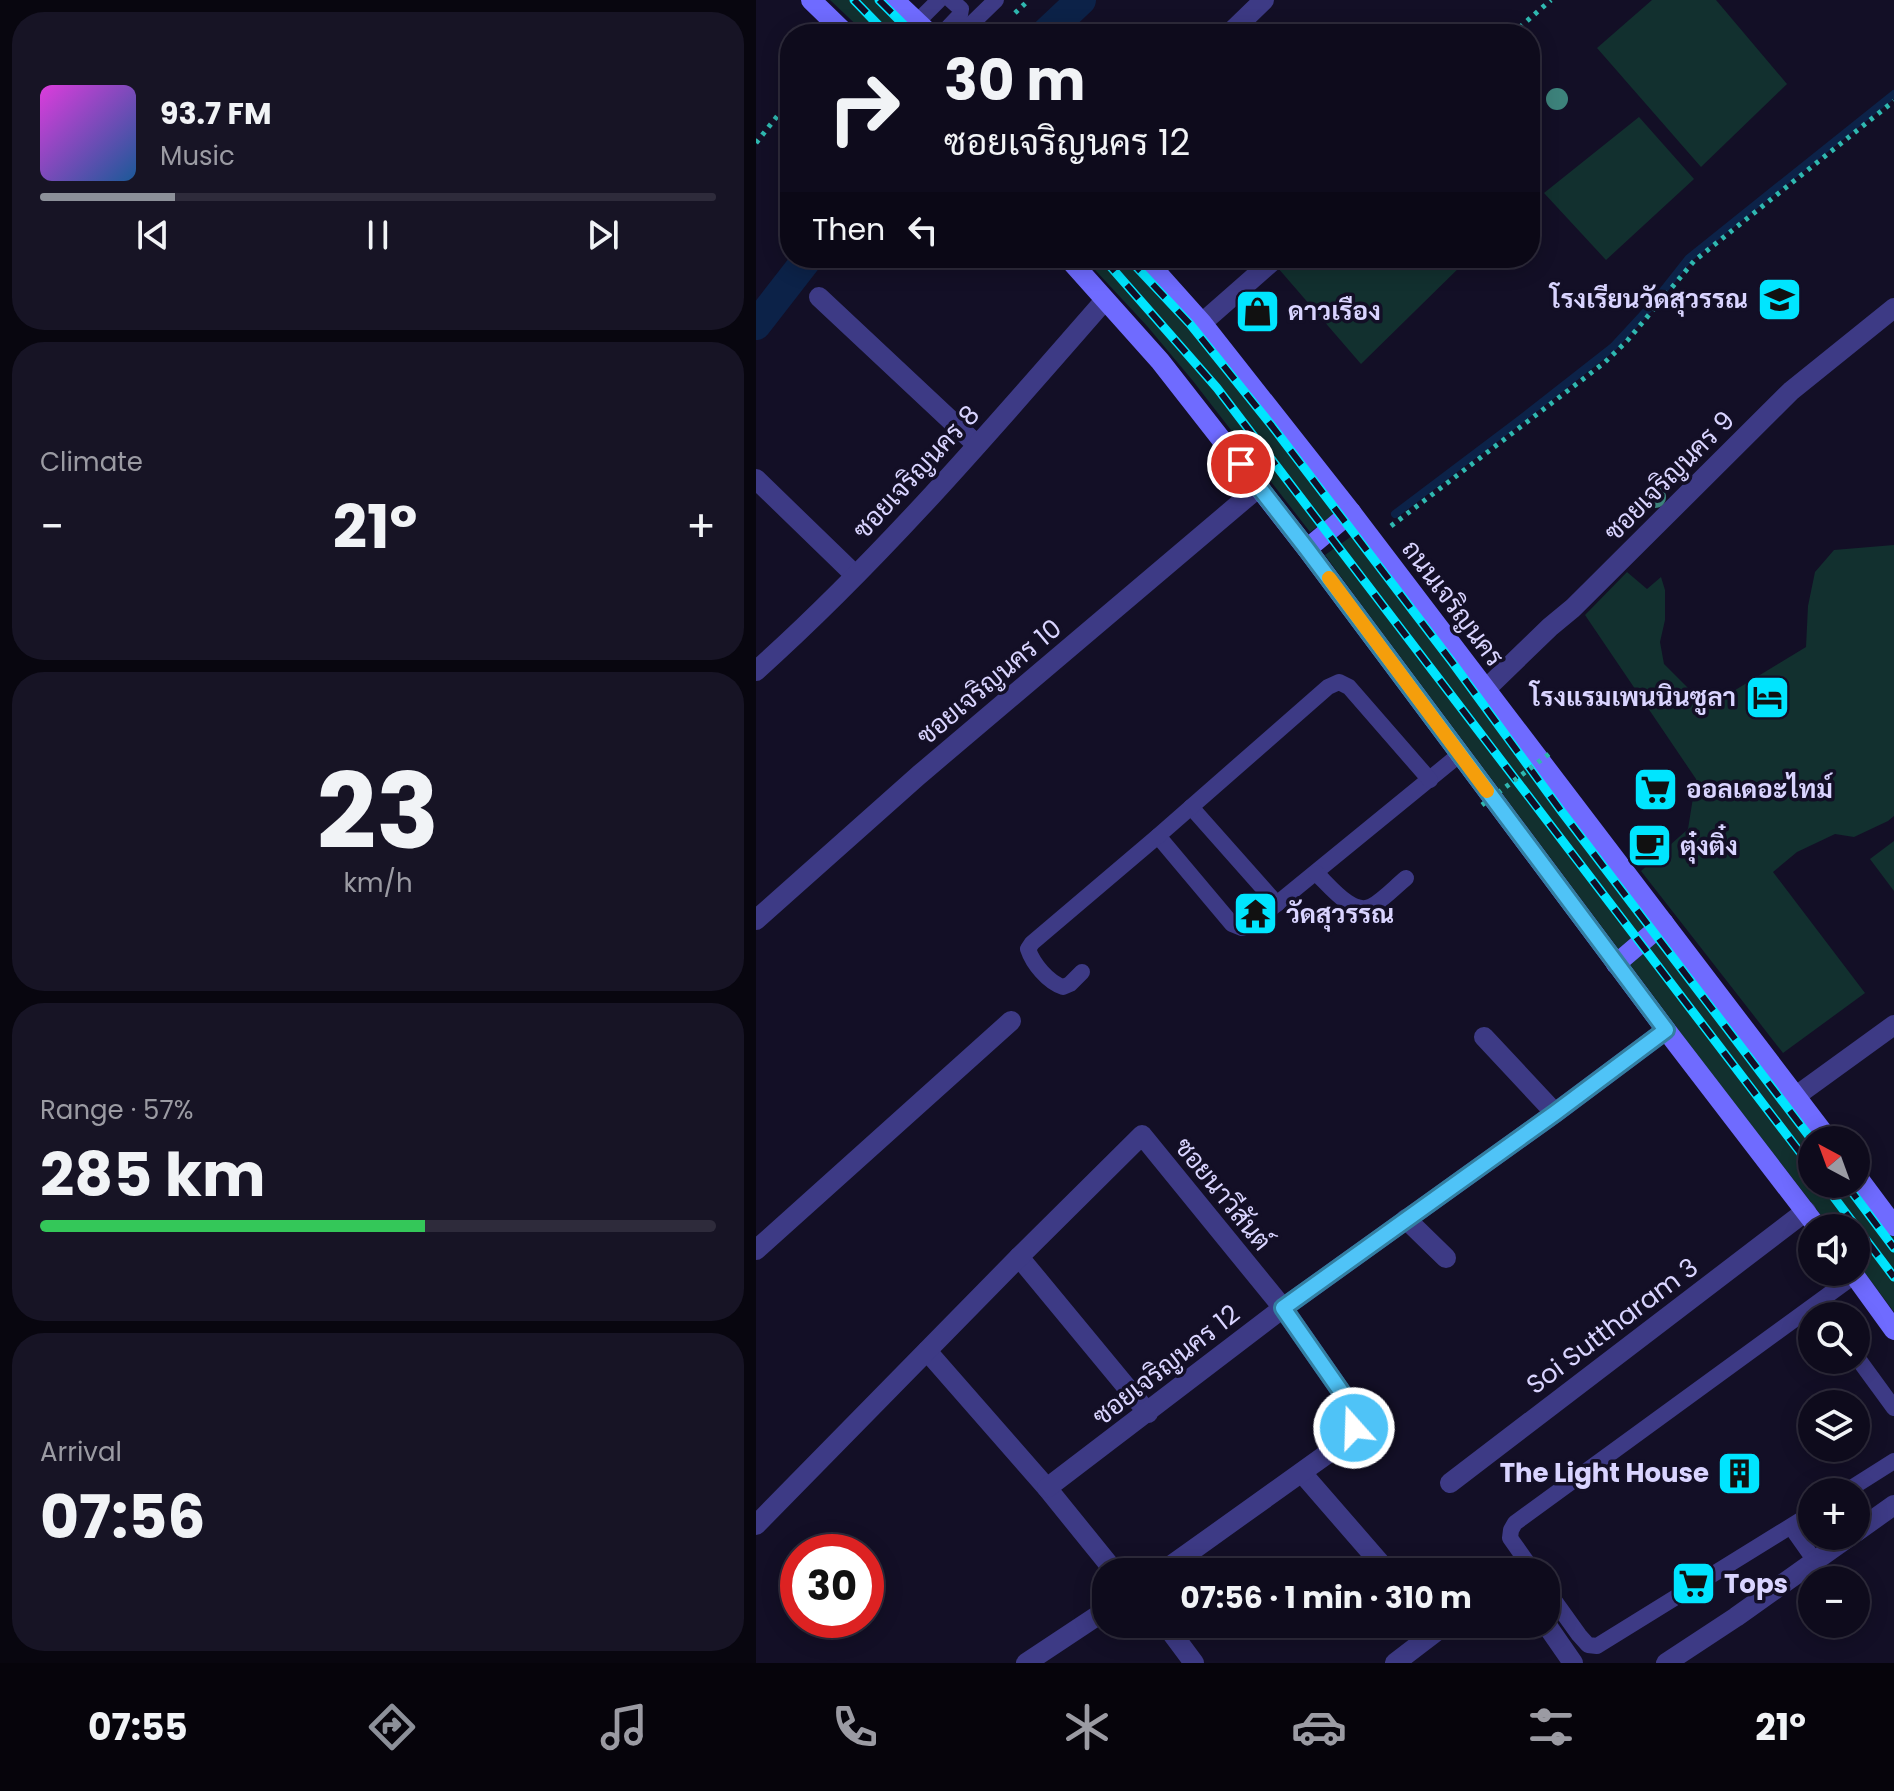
<!DOCTYPE html>
<html lang="en">
<head>
<meta charset="utf-8">
<style>
  :root { --surface:#0e0b1c; --page:#171425; --text:#f1f3f6; --muted:#9b9ba3; --line:#2e2b3b; --accent:#8c9099 }
  body { margin:0; font-family:Poppins,Sarabun,sans-serif; background:var(--page); color:var(--text); height:100vh; display:flex; flex-direction:column; font-size:30px; white-space:nowrap }
  * { box-sizing:border-box; margin:0 }
  p { font-size:26px; color:var(--muted) }
  .icon { flex:none; width:44px; height:44px; fill:none; stroke:currentColor; stroke-width:2; stroke-linecap:round; stroke-linejoin:round }
  .map { position:relative; flex:1; overflow:hidden }
  .side { display:flex; flex-direction:column; gap:12px; padding:12px; background:#08060f; width:756px }
  .side>* { flex:none }
  .banner { position:absolute; left:24px; top:24px; width:760px; height:244px; border-radius:32px; box-shadow:0 4px 20px #0003,0 0 0 2px var(--line); background:#0e0b1c; color:var(--text); overflow:hidden }
  .needle { width:52px; rotate:319deg }
  .tools { position:absolute; left:1042px; top:1126px; display:grid; gap:16px }
  .tools a { display:grid; place-items:center; width:72px; height:72px; border-radius:50%; background:var(--surface); box-shadow:0 4px 20px #0003,0 0 0 2px var(--line); font-size:40px }
  .speed { position:absolute; left:24px; top:1534px; display:flex; gap:16px; font-size:40px; font-weight:700; text-align:center }
  .speed>* { display:grid; place-content:center; width:104px; height:104px; border-radius:50%; background:var(--surface); box-shadow:0 4px 20px #0003,0 0 0 2px var(--line); line-height:1 }
  .speed .limit { border:12px solid #d22; background:#fff; color:#111 }
  .pin { position:absolute; display:grid; place-items:center; width:68px; height:68px; color:#fff; margin:-34px; border:4px solid #fff; border-radius:50%; box-shadow:0 2px 8px #0007 }
  .me { position:absolute; width:88px; margin:-44px; rotate:340deg; stroke-linejoin:round; filter:drop-shadow(0 0 6px #0008) }
  .turn { display:flex; align-items:center; gap:28px; height:168px; padding:0 32px; font-size:36px }
  .turn .icon { width:104px; height:104px; stroke-width:2.5 }
  .turn b { display:block; font-size:56px; line-height:68px }
  .then { display:flex; align-items:center; height:76px; padding:0 32px; background:#0003; gap:16px; font-size:30px }
  .big { font-size:60px; font-weight:700; line-height:1.1 }
  .side .card { flex:1; display:flex; flex-direction:column; justify-content:center; gap:12px; min-width:0; padding:0 28px; border-radius:32px; background:var(--page) }
  .side .dial { align-items:center; gap:0 }
  .dial b { font-size:104px; line-height:1 }
  .song { display:flex; align-items:center; gap:24px }
  .cover { width:96px; height:96px; border-radius:12px; background:linear-gradient(135deg,hsl(300 70% 55%),hsl(210 70% 35%)) }
  .played { height:8px; border-radius:4px; background:linear-gradient(90deg,var(--accent) 20%,var(--line) 20%) }
  .keys { display:flex; justify-content:space-around; direction:ltr }
  .heat { display:flex; justify-content:space-between; align-items:center; font-size:44px; direction:ltr }
  .charge { height:12px; border-radius:6px; background:linear-gradient(90deg,#34c759 57%,var(--line) 0) }
  .trip { position:absolute; left:336px; top:1558px; width:468px; height:80px; border-radius:32px; background:var(--surface); box-shadow:0 4px 20px #0003,0 0 0 2px var(--line); font-weight:700; line-height:80px; text-align:center }
  .dock { display:flex; height:128px; justify-content:space-around; align-items:center; background:#06040b; color:var(--muted) }
  .dock .icon { width:56px; height:56px }
  .dock .active { color:var(--accent) }
  .dock b { font-size:36px; color:var(--text) }
  main { display:flex; flex:1; min-height:0 }
  .map>svg:first-child { display:block }
  .green { fill:#12302f }
  .lines { fill:none; stroke-linecap:round; stroke-linejoin:round }
  .stream { stroke:#0c2248; stroke-width:8 }
  .canal { stroke:#0c2248; stroke-width:30 }
  .path { stroke:#2fb8b0; stroke-width:5; stroke-dasharray:4 6; stroke-linecap:butt }
  .lane { stroke:#3d3a85; stroke-width:16 }
  .street { stroke:#3d3a85; stroke-width:20 }
  .secondary { stroke:#6f6bff; stroke-width:20 }
  .rail-casing { stroke:#00e5ff; stroke-width:9 }
  .rail { stroke:#130f26; stroke-width:6; stroke-dasharray:18; stroke-linecap:butt }
  .path-bridge { stroke:#2fb8b0; stroke-width:5; stroke-dasharray:4 6; stroke-linecap:butt }
  .tree { fill:#3d827b }
  .route-casing { stroke:#337fa1; stroke-width:20 }
  .route { stroke:#4fc3f7; stroke-width:14 }
  .slow { stroke:#f59e0b; stroke-width:14 }
  .labels { text-anchor:middle; stroke-width:7; stroke-linejoin:round; paint-order:stroke }
  .poi-label { font-size:26px; font-weight:bold; fill:#d9d4ff; stroke:#130f26; text-anchor:start }
  .street-label { font-size:26px; fill:#d9d4ff; stroke:#130f26 }
</style>
</head>
<body>
<main>
<section class="side">
<div class="card">
<div class="song"><i class="cover"></i><div><b>93.7 FM</b><p>Music</p></div></div>
<div class="played"></div>
<div class="keys"><svg class="icon" aria-label="previous" viewBox="0 0 24 24"><path d="M18 5L8 12l10 7zM5 5v14"/></svg><svg class="icon" aria-label="pause" viewBox="0 0 24 24"><path d="M8 5v14M16 5v14"/></svg><svg class="icon" aria-label="next" viewBox="0 0 24 24"><path d="M6 5l10 7-10 7zM19 5v14"/></svg></div>
</div>
<div class="card"><p>Climate</p>
<div class="heat"><a>−</a><b class="big">21°</b><a>+</a></div>
</div>
<div class="card dial"><b>23</b><p>km/h</p></div>
<div class="card"><p>Range · 57%</p><b class="big">285 km</b><div class="charge"></div></div>
<div class="card"><p>Arrival</p><b class="big">07:56</b></div>
</section>
<div class="map">
<svg width="1138" height="1663" viewBox="0 0 1138 1663">
  <rect width="100%" height="100%" fill="#130f26"/>
  <!-- green -->
  <g class="green">
    <polygon points="74,0 129,0 164,34 110,34"/>
    <polygon points="896,0 960,0 1031,84 945,167 841,48"/>
    <polygon points="883,117 938,179 850,260 788,193"/>
    <polygon points="328,258 380,258 440,323 585,509 554,532 437,381 391,326"/>
    <polygon points="533,258 713,258 605,364 522,268"/>
    <polygon points="603,531 898,920 862,952 709,748 569,555"/>
    <polygon points="1138,545 1138,816 1132,821 1098,837 1079,834 1041,852 1017,872 1109,993 1027,1053 885,871 932,829 940,779 829,615 871,572 891,589 905,577 909,590 909,620 904,642 908,664 937,693 955,697 976,692 1050,647 1052,606 1059,572 1078,550"/>
    <polygon points="1138,841 1138,891 1114,859"/>
    <polygon points="910,933 1066,1140 1056,1140 1056,1184 1099,1184 1138,1235 1138,1312 1100,1261 1100,1228 1075,1228 872,966"/>
  </g>
  <g class="lines">
    <!-- stream -->
    <polyline class="stream" points="639,514 765,419 857,347 895,306 933,258 1138,94"/>
    <!-- canal -->
    <g class="canal">
      <polyline points="289,34 325,0"/>
      <polyline points="0,325 52,258"/>
    </g>
    <!-- path -->
    <g class="path">
      <polyline points="259,13 273,0"/>
      <polyline points="756,34 795,0"/>
      <polyline points="0,143 34,100"/>
      <polyline points="635,526 848,363 871,341 938,261 1138,101"/>
    </g>
    <!-- lane -->
    <g class="lane">
      <polyline points="161,22 183,0"/>
      <polyline points="186,34 204,15 205,9 195,0"/>
      <polyline points="205,34 240,0"/>
      <polyline points="435,807 521,904"/>
      <polyline points="402,836 476,924 486,928 496,924 703,755"/>
      <path d="M 560,873 C 573,885 597,917 616,906 C 628,899 639,887 650,878"/>
      <path d="M 326,972 L 314,984 L 307,987 C 292,982 277,964 272,949 L 276,943 L 402,836 L 572,687 L 583,682 L 593,687 L 674,780"/>
      <polyline points="1100,1356 1138,1408"/>
      <polyline points="1089,1492 1138,1461"/>
      <polyline points="1035,1527 1059,1561"/>
      <polyline points="778,1572 754,1538 755,1530 759,1523 1098,1276"/>
      <polyline points="790,1589 823,1635 832,1645 841,1646 1056,1513"/>
    </g>
    <!-- street -->
    <g class="street">
      <polyline points="473,34 508,0"/>
      <polyline points="63,297 221,445"/>
      <polyline points="446,323 520,258"/>
      <polyline points="0,479 99,575"/>
      <path d="M 0,671 C 126,558 238,427 349,300"/>
      <polyline points="730,689 794,627 817,608 1035,391 1138,308"/>
      <polyline points="0,920 163,775 503,487"/>
      <polyline points="728,1037 799,1113"/>
      <polyline points="1040,1096 1138,1025"/>
      <polyline points="650,1219 690,1258"/>
      <polyline points="0,1250 255,1021"/>
      <polyline points="263,1257 392,1413"/>
      <polyline points="171,1351 291,1488 359,1572"/>
      <polyline points="546,1473 632,1572"/>
      <polyline points="694,1483 1050,1211"/>
      <polyline points="291,1488 527,1308 799,1113 910,1030"/>
      <polyline points="0,1525 263,1257 386,1135 527,1308 600,1413 598,1428 592,1439 406,1572"/>
      <polyline points="1100,1532 1138,1505"/>
      <polyline points="409,1624 438,1663"/>
      <polyline points="790,1624 817,1663"/>
      <polyline points="270,1663 350,1610"/>
      <polyline points="639,1663 690,1624"/>
      <polyline points="910,1663 980,1617 1094,1536"/>
    </g>
    <!-- secondary -->
    <g class="secondary">
      <polyline points="55,0 90,34"/>
      <polyline points="138,0 174,34"/>
      <polyline points="312,258 404,361 551,549 910,1030 1062,1228"/>
      <polyline points="388,258 446,323 595,512 1073,1140"/>
      <polyline points="551,549 595,512"/>
      <polyline points="860,964 908,923"/>
      <polyline points="1100,1175 1138,1226"/>
      <polyline points="1096,1272 1138,1330"/>
    </g>
    <defs>
      <g id="rail">
        <polyline points="98,0 131,34"/>
        <polyline points="123,0 157,34"/>
        <polyline points="347,258 461,388 1056,1168"/>
        <polyline points="372,258 434,324 516,426 696,662 806,812 1056,1140"/>
        <polyline points="1068,1184 1138,1277"/>
        <polyline points="1090,1184 1138,1248"/>
      </g>
    </defs>
    <!-- rail casing -->
    <use href="#rail" class="rail-casing"/>
    <!-- rail -->
    <use href="#rail" class="rail"/>
    <!-- path-bridge -->
    <polyline class="path-bridge" points="726,805 793,754"/>
  </g>
  <!-- trees -->
  <g class="tree">
    <circle cx="801" cy="99" r="11"/>
    <circle cx="899" cy="497" r="11"/>
  </g>
  <g class="lines">
    <defs>
      <polyline id="route" points="485,464 551,549 910,1030 799,1113 527,1308 600,1413 598,1428"/>
    </defs>
    <!-- route casing -->
    <use href="#route" class="route-casing"/>
    <!-- route -->
    <use href="#route" class="route"/>
    <!-- slow -->
    <polyline class="slow" points="573,578 731,791"/>
  </g>
  <!-- icons -->
  <defs>
    <symbol id="school-square" viewBox="-11 -11 22 22"><rect x="-9" y="-9" width="18" height="18" rx="4" fill="#00e5ff" stroke="#130f26"/><path d="M0-5L7-2L0 1L-7-2ZM-4 1L0 2.5L4 1V4Q0 6-4 4Z" fill="#111"/></symbol>
    <symbol id="shop-square" viewBox="-11 -11 22 22"><rect x="-9" y="-9" width="18" height="18" rx="4" fill="#00e5ff" stroke="#130f26"/><path d="M-5-2.5h2.3a2.7 3.5 0 0 1 5.4 0H5L5.5 6h-11ZM-1.5-2.5h3a1.5 2.3 0 0 0-3 0Z" fill="#111"/></symbol>
    <symbol id="hotel-square" viewBox="-11 -11 22 22"><rect x="-9" y="-9" width="18" height="18" rx="4" fill="#00e5ff" stroke="#130f26"/><path d="M-6-4.5h1.5V1H6V5H4.5V3h-9V5H-6ZM-4 0a1.8 1.8 0 1 1 3.6 0ZM.5 0V-2.5h3Q6-2.5 6 0Z" fill="#111"/></symbol>
    <symbol id="supermarket-square" viewBox="-11 -11 22 22"><rect x="-9" y="-9" width="18" height="18" rx="4" fill="#00e5ff" stroke="#130f26"/><path d="M-6-5.5h2.5l.6 2H6L4.5 2H-2.5L-4.4-4H-6ZM-1.5 3.2a1.3 1.3 0 1 0 .1 0ZM3 3.2a1.3 1.3 0 1 0 .1 0Z" fill="#111"/></symbol>
    <symbol id="cafe-square" viewBox="-11 -11 22 22"><rect x="-9" y="-9" width="18" height="18" rx="4" fill="#00e5ff" stroke="#130f26"/><path d="M-5.5-4.5H6V0H3Q3 3.5 0 3.5H-2.5Q-5.5 3.5-5.5 0ZM3-3.2v2h1.7v-2ZM-6 4.5H4V6H-6Z" fill="#111"/></symbol>
    <symbol id="temple-square" viewBox="-11 -11 22 22"><rect x="-9" y="-9" width="18" height="18" rx="4" fill="#00e5ff" stroke="#130f26"/><path d="M0-6L5-2H3V0L6.5 2.5H4V6H1.5V3h-3V6H-4V2.5H-6.5L-3 0V-2H-5Z" fill="#111"/></symbol>
    <symbol id="building-square" viewBox="-11 -11 22 22"><rect x="-9" y="-9" width="18" height="18" rx="4" fill="#00e5ff" stroke="#130f26"/><path d="M-4-6H4V6H1V3H-1V6H-4ZM-2.5-4.3h1.7v1.8h-1.7ZM.8-4.3h1.7v1.8H.8ZM-2.5-1h1.7V.8h-1.7ZM.8-1h1.7V.8H.8Z" fill="#111"/></symbol>
  </defs>
  <g fill-rule="evenodd">
    <use href="#school-square" x="998" y="274" width="51" height="51"/>
    <use href="#shop-square" x="476" y="286" width="51" height="51"/>
    <use href="#hotel-square" x="986" y="672" width="51" height="51"/>
    <use href="#supermarket-square" x="874" y="764" width="51" height="51"/>
    <use href="#cafe-square" x="868" y="820" width="51" height="51"/>
    <use href="#temple-square" x="474" y="888" width="51" height="51"/>
    <use href="#building-square" x="958" y="1448" width="51" height="51"/>
    <use href="#supermarket-square" x="912" y="1558" width="51" height="51"/>
  </g>
  <g class="labels">
    <!-- poi labels -->
    <g class="poi-label">
      <text x="992" y="308" text-anchor="end">โรงเรียนวัดสุวรรณ</text>
      <text x="532" y="320">ดาวเรือง</text>
      <text x="980" y="706" text-anchor="end">โรงแรมเพนนินซูลา</text>
      <text x="930" y="798">ออลเดอะไทม์</text>
      <text x="924" y="855">ตุ๋งติ๋ง</text>
      <text x="530" y="923">วัดสุวรรณ</text>
      <text x="953" y="1482" text-anchor="end">The Light House</text>
      <text x="968" y="1593">Tops</text>
    </g>
    <!-- street labels -->
    <g class="street-label">
      <text transform="translate(160 472) rotate(-47)" y="9">ซอยเจริญนคร 8</text>
      <text transform="translate(913 476) rotate(-45)" y="9">ซอยเจริญนคร 9</text>
      <text transform="translate(697 603) rotate(53)" y="9">ถนนเจริญนคร</text>
      <text transform="translate(233 682) rotate(-40)" y="9">ซอยเจริญนคร 10</text>
      <text transform="translate(467 1194) rotate(51)" y="9">ซอยนาวีสันต์</text>
      <text transform="translate(856 1326) rotate(-37)" y="9">Soi Suttharam 3</text>
      <text transform="translate(410 1365) rotate(-38)" y="9">ซอยเจริญนคร 12</text>
    </g>
  </g>
</svg>
<div class="tools">
<a><svg class="needle" viewBox="-14 -14 28 28"><path d="M0-13l5 13h-10z" fill="#e53935"/><path d="M0 13l5-13h-10z" fill="#9b9ba3"/></svg></a>
<a><svg class="icon" aria-label="sound" viewBox="0 0 24 24"><path d="M4 9h4l5-4v14l-5-4H4zM17 9q2 3 0 6"/></svg></a>
<a><svg class="icon" aria-label="search" viewBox="0 0 24 24"><circle cx="10" cy="10" r="6"/><path d="M15 15l6 6"/></svg></a>
<a><svg class="icon" aria-label="layers" viewBox="0 0 24 24"><path d="M12 4l9 5-9 5-9-5zM3 14l9 5 9-5"/></svg></a>
<a>+</a>
<a>−</a>
</div>
<div class="speed"><div class="limit">30</div></div>
<div class="pin" style="left:485px;top:464px;background:#d93025"><svg class="icon" aria-label="arrive" viewBox="0 0 24 24"><path d="M6 21V4h12l-3 4 3 4H6"/></svg></div>
<svg class="me" style="left:598px;top:1428px" viewBox="-20 -20 40 40"><circle r="17" fill="#4fc3f7" stroke="#fff" stroke-width="3"/><path d="M0-11L8 9 0 5-8 9z" fill="#fff"/></svg>
<div class="trip">07:56 · 1 min · 310 m</div>
<div class="banner">
<div class="turn"><svg class="icon" aria-label="right" viewBox="0 0 24 24"><path d="M7 20v-9h11M14 6l5 5-5 5"/></svg><div><b>30 m</b>ซอยเจริญนคร 12</div></div>
<div class="then">Then<svg class="icon" aria-label="left" viewBox="0 0 24 24"><path d="M17 20v-9H6M10 6l-5 5 5 5"/></svg></div>
</div>
</div>
</main>
<nav class="dock">
<b>07:55</b>
<svg class="icon active" aria-label="directions" viewBox="0 0 24 24"><path d="M12 3l9 9-9 9-9-9zM9 14v-3h6M13 9l2 2-2 2"/></svg>
<svg class="icon" aria-label="music" viewBox="0 0 24 24"><path d="M9 18V5l10-2v13"/><circle cx="6" cy="18" r="3"/><circle cx="16" cy="16" r="3"/></svg>
<svg class="icon" aria-label="phone" viewBox="0 0 24 24"><path d="M5 4h4l2 5-3 2q2 4 5 5l2-3 5 2v4C11 20 4 13 5 4z"/></svg>
<svg class="icon" aria-label="climate" viewBox="0 0 24 24"><path d="M12 3v18M4 7l16 10M4 17L20 7"/></svg>
<svg class="icon" aria-label="car" viewBox="0 0 24 24"><path d="M5 17H2v-5l4-1 3-4h7l3 4 3 1v5h-3M9 17h6M6 11h13"/><circle cx="7" cy="17" r="2"/><circle cx="17" cy="17" r="2"/></svg>
<svg class="icon" aria-label="filters" viewBox="0 0 24 24"><path d="M4 7h16M4 17h16"/><circle cx="9" cy="7" r="2"/><circle cx="15" cy="17" r="2"/></svg>
<b>21°</b>
</nav>
</body>
</html>
